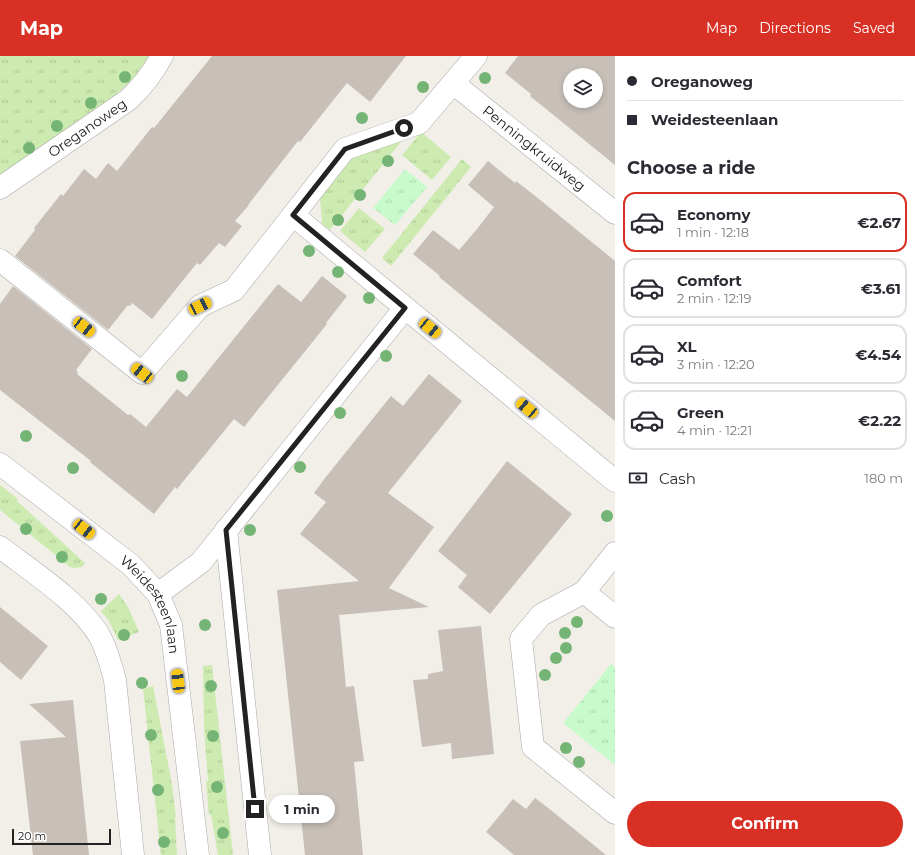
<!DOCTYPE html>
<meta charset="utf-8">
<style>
:root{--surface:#fff;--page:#f7f7f7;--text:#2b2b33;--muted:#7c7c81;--line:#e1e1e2;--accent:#d93025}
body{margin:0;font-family:Montserrat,sans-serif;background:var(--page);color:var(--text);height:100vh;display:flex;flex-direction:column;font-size:15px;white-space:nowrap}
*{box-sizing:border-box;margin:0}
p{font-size:13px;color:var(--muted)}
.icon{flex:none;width:22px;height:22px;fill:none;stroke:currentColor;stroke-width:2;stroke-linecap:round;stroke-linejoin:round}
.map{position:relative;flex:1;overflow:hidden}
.side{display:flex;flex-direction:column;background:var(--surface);width:300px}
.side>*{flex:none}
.banner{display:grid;align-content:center;height:88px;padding:0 12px;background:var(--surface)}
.controls{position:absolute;left:563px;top:12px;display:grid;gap:8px}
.controls a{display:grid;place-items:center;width:40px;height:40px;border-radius:50%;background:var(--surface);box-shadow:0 2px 6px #0003;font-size:20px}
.scale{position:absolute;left:12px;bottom:10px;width:99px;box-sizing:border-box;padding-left:4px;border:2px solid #222;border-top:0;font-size:11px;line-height:14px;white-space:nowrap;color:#222;-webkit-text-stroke:3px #fff;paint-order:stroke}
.end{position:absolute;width:18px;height:18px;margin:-9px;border:5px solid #222;background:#fff;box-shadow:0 0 0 2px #fff}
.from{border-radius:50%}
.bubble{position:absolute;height:28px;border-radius:14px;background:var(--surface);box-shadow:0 2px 6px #0003;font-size:13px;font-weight:700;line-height:28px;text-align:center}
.car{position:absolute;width:12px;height:24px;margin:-12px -6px;border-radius:5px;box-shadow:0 0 3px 1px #0007;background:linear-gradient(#f5c518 24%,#345 0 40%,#f5c518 0 76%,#345 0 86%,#f5c518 0)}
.banner b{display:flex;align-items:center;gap:14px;height:38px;font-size:15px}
.banner b+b{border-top:1px solid var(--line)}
.banner i{width:10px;height:10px;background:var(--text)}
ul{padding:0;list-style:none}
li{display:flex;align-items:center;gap:12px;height:60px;margin:0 8px 6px;padding:0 4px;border:2px solid var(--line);border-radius:12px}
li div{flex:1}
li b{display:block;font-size:15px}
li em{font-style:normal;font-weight:700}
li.active{border-color:var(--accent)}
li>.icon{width:36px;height:36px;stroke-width:1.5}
h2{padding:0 12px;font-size:18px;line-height:48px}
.pay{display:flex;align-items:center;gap:10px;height:44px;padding:0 12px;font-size:15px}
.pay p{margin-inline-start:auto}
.cta{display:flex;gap:8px;margin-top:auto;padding:8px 12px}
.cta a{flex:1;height:46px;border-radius:24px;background:var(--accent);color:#fff;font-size:16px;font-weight:700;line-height:46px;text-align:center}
header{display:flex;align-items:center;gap:24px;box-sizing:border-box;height:56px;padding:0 20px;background:var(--accent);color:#fff}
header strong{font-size:19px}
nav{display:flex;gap:22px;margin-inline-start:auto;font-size:14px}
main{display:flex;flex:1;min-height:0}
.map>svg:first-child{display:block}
</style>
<header>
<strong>Map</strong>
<nav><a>Map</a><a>Directions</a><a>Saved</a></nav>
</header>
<main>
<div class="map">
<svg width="615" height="799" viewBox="0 0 615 799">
<defs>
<pattern id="grass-tufts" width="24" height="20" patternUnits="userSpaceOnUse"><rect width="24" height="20" fill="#cdebb0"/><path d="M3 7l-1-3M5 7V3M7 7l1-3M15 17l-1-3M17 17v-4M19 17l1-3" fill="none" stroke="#b0c997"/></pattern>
<pattern id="park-tufts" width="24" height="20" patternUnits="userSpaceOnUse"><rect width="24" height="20" fill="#c8facc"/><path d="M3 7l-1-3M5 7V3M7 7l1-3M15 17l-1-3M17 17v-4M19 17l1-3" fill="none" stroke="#acd6af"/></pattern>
</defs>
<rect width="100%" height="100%" fill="#f2efe9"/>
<!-- grass -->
<path fill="url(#grass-tufts)" d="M 0,0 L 149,0 L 133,23 L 113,41 L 0,120 Z
M 421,76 L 451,101 L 432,124 L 402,99 Z
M 405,81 L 330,174 L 322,168 L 320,141 L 351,102 Z
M 462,103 L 471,111 L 391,210 L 382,202 Z
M 359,152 L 385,173 L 365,196 L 340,175 Z
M 0,429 L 18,443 L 17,445 L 85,507 L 82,511 L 74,512 L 70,511 L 0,454 Z
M 119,538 L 128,551 L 139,576 L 118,584 L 109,565 L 101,555 Z
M 212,609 L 233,799 L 218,799 L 211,759 L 209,759 L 206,726 L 208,725 L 204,674 L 203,610 Z
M 153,630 L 172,728 L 176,761 L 175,762 L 177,799 L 161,799 L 143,633 Z"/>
<!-- park -->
<path fill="url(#park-tufts)" d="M 405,113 L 427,131 L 395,169 L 373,152 Z
M 611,608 L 615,611 L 615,709 L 563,667 Z"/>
<!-- building -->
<path fill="#c7bfb8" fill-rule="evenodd" d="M 212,0 L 406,0 L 370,46 L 347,27 L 300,86 L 298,85 L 248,149 L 249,149 L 235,165 L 242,170 L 225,191 L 219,187 L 200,209 L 197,207 L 152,263 L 132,247 L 130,250 L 128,249 L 108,274 L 15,200 L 35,174 L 34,172 L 61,138 L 63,140 L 84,113 L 96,123 L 108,107 L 117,115 L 152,71 L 154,72 Z
M 518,0 L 615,0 L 615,109 L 530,40 L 531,38 L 505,17 ZM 570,19 L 596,19 L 596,45 L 570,45 Z
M 488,105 L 515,127 L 516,125 L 534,139 L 615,205 L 615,365 L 439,221 L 440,220 L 413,198 L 433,174 L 459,194 L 477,173 L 494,151 L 468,129 Z
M 322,220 L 347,240 L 326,267 L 327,268 L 244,371 L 234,363 L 177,433 L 175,431 L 154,458 L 90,406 L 91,405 L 0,334 L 0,248 L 13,230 L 92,293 L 76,314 L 78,316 L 77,318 L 128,359 L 130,358 L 146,371 L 177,333 L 187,341 L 278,228 L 301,246 Z
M 429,318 L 462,345 L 388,437 L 434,471 L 389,532 L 429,551 L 339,559 L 346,631 L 354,630 L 364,705 L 354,706 L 363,799 L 305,799 L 277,534 L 359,525 L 300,478 L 326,446 L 314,437 L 325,422 L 391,340 L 403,350 Z
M 507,405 L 572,458 L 490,558 L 458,531 L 467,519 L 438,495 Z
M 0,551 L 48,590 L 21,624 L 0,606 Z
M 481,570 L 494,698 L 452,703 L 451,687 L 422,691 L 413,624 L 428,623 L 428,618 L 443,615 L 438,574 Z
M 73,644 L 89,799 L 33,799 L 20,685 L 66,681 L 29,648 Z
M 535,742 L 547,751 L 606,799 L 514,799 L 486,776 L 513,743 L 526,753 Z"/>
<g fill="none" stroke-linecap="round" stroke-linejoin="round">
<defs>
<g id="minor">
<path id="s1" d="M 453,27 L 615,157"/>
<path id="s2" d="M 0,132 L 128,44 C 142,31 153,17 162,0"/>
<path d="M 293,159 L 615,425"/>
<path d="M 0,204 L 142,317 L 200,250 L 234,234 L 345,93 L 419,67 L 476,0"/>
<path d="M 226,474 L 260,799"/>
<path d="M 0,491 C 31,515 81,547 100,581 C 107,594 111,609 115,624 L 133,799"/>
<path d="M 615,497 L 584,536 L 541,559 L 521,583 L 533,691 L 615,757"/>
<path d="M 584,536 L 615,561"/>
<path d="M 158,538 L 201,506 L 405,252"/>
</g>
<g id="tertiary">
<path id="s3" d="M 0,408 L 131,509 L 158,538 L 171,569 L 198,799"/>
</g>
</defs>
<!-- minor casing -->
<use href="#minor" stroke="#a9a9a9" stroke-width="23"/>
<!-- tertiary casing -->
<use href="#tertiary" stroke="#a9a9a9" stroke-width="23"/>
<!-- minor -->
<use href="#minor" stroke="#fff" stroke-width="22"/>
<!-- tertiary -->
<use href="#tertiary" stroke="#fff" stroke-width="22"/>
</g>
<!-- trees -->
<g fill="#74b475">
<circle cx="125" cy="21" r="6"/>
<circle cx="485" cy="22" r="6"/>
<circle cx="423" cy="31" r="6"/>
<circle cx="91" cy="47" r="6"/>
<circle cx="362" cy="62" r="6"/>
<circle cx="57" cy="70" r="6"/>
<circle cx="29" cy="92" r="6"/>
<circle cx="388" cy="105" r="6"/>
<circle cx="360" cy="139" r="6"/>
<circle cx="338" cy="164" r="6"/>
<circle cx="309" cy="195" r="6"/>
<circle cx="338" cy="216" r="6"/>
<circle cx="369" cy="242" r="6"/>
<circle cx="386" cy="300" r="6"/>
<circle cx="182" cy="320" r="6"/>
<circle cx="340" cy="357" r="6"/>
<circle cx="26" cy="380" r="6"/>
<circle cx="300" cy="411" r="6"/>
<circle cx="73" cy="412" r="6"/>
<circle cx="607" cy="460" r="6"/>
<circle cx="26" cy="473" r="6"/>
<circle cx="250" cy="474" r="6"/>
<circle cx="62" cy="501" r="6"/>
<circle cx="101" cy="543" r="6"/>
<circle cx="577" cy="566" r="6"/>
<circle cx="205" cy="569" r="6"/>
<circle cx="565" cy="577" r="6"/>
<circle cx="124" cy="579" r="6"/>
<circle cx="566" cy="592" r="6"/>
<circle cx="556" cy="602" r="6"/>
<circle cx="545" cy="619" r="6"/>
<circle cx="142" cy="627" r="6"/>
<circle cx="211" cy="630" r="6"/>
<circle cx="151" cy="679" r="6"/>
<circle cx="213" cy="680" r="6"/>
<circle cx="566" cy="692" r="6"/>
<circle cx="579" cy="706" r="6"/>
<circle cx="217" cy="731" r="6"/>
<circle cx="158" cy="734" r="6"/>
<circle cx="223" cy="777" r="6"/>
<circle cx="164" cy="786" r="6"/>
</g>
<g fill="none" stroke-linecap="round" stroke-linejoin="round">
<!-- route -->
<path stroke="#222" stroke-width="5" d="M 255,753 L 226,474 L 405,252 L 293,159 L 345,93 L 404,72"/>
</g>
<g text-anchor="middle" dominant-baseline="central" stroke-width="3" stroke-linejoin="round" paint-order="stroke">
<!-- street labels -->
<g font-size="14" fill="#222" stroke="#fff">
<text stroke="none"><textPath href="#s2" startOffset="106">Oreganoweg</textPath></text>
<text stroke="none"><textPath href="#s1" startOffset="104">Penningkruidweg</textPath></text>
<text stroke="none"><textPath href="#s3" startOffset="211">Weidesteenlaan</textPath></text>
</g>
</g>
</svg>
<div class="controls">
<a><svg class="icon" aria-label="layers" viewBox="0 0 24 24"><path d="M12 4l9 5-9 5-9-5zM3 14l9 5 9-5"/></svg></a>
</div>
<div class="scale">20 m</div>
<i class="end from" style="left:404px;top:72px"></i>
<i class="end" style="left:255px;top:753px"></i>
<div class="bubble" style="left:269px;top:739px;width:66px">1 min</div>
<i class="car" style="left:200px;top:250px;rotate:64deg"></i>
<i class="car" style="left:84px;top:271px;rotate:128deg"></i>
<i class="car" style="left:430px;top:272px;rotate:129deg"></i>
<i class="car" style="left:142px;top:317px;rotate:308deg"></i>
<i class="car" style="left:527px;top:352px;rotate:310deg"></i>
<i class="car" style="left:84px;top:473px;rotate:128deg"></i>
<i class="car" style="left:178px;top:625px;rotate:353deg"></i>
</div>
<section class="side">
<div class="banner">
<b><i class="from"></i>Oreganoweg</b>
<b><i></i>Weidesteenlaan</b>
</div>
<h2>Choose a ride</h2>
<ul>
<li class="active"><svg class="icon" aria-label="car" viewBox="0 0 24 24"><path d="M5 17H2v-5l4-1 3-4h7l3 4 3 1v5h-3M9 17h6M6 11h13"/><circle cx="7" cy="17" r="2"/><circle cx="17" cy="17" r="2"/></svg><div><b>Economy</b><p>1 min · 12:18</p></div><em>€2.67</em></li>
<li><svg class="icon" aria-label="car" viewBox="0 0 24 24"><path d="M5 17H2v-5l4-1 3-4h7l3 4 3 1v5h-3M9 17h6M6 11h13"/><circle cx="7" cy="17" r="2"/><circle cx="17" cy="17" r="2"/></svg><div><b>Comfort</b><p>2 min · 12:19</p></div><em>€3.61</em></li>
<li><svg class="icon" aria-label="car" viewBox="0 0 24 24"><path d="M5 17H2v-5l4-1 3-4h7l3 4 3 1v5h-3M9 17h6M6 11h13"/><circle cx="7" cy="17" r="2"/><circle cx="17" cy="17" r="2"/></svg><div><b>XL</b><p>3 min · 12:20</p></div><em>€4.54</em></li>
<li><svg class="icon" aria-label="car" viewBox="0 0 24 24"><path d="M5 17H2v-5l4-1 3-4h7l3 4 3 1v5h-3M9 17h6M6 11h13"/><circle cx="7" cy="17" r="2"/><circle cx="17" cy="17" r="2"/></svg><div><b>Green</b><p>4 min · 12:21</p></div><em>€2.22</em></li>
</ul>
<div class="pay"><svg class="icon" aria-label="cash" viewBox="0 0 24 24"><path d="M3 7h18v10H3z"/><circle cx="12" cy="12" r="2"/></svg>Cash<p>180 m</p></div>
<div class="cta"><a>Confirm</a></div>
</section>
</main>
